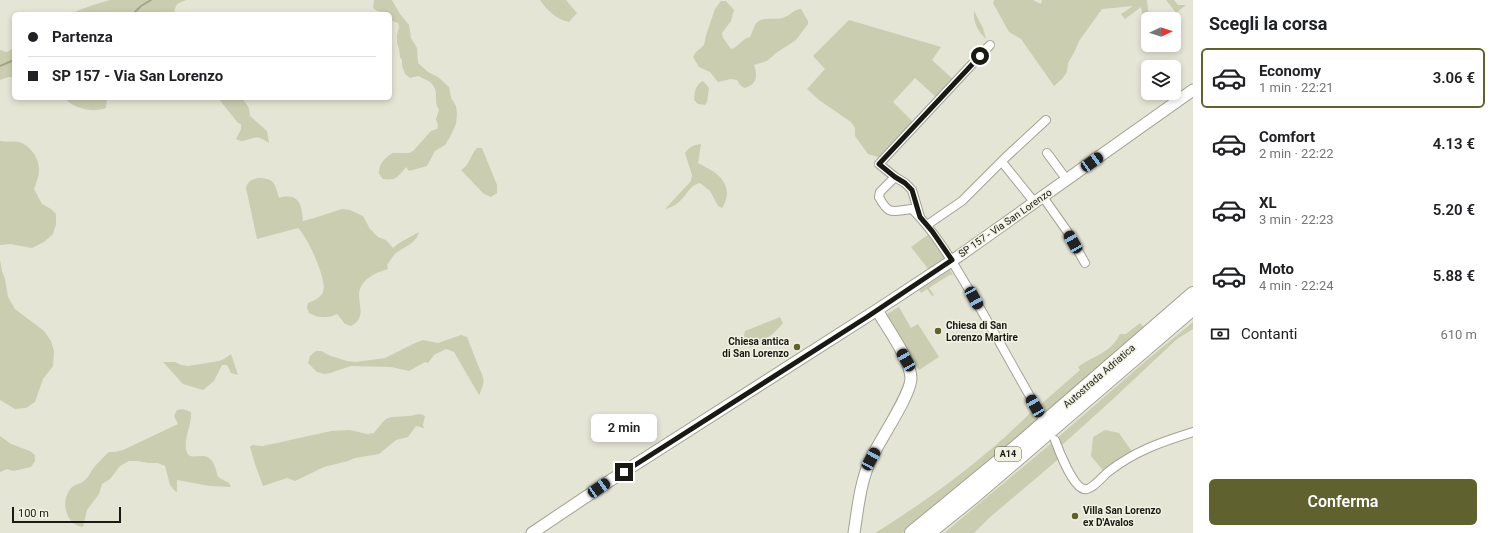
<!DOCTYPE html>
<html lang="it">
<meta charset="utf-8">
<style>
:root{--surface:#fff;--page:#f2f2f2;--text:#202124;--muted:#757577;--line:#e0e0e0;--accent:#5f612e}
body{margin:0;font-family:Roboto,sans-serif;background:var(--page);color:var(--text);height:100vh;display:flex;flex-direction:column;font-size:15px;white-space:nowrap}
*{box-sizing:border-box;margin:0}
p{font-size:13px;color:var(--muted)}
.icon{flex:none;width:22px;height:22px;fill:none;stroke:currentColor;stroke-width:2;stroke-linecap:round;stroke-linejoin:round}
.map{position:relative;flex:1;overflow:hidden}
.side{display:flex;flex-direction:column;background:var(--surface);width:300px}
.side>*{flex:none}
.hud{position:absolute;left:12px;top:12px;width:380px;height:88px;border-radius:6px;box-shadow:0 2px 6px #0003;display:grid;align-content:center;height:88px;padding:0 16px;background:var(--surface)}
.needle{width:26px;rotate:86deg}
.fabs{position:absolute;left:1141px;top:12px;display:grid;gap:8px}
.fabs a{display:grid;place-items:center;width:40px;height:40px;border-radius:6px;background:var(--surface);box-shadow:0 2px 6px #0003;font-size:20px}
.scale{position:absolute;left:12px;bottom:10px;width:109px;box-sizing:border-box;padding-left:4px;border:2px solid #1a1a15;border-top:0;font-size:11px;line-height:14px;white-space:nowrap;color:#1a1a15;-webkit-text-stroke:3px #f1f2e2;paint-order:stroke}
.end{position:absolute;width:18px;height:18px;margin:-9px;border:5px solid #1a1a15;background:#fff;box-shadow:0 0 0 2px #fff}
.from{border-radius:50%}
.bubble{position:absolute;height:28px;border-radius:6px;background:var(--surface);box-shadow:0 2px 6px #0003;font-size:13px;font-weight:600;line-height:28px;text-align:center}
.car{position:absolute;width:12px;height:24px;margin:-12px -6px;border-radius:5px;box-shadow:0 0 3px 1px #0007;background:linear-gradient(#222 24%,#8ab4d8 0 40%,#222 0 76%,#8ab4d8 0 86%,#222 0)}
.hud b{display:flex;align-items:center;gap:14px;height:38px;font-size:15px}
.hud b+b{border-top:1px solid var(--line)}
.hud i{width:10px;height:10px;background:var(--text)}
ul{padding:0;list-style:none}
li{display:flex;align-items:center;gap:12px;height:60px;margin:0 8px 6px;padding:0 8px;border:2px solid transparent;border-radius:6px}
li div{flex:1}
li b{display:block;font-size:15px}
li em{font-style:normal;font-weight:600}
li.on{border-color:var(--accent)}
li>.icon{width:36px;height:36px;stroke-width:1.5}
h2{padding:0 16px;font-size:18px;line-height:48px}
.pay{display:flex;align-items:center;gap:10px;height:44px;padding:0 16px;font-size:15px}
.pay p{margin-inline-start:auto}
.primary-button{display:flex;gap:8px;margin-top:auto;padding:8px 16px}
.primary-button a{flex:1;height:46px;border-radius:6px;background:var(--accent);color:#fff;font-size:16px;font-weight:600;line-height:46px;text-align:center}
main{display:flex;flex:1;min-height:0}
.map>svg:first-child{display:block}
</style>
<main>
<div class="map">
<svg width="1193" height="533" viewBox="0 0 1193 533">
<rect width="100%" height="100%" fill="#e4e5d5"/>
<!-- green -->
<path fill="#cbcdb1" d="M 110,0 L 186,0 L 177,4 L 174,11 L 175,14 L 69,14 L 93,5 Z
M 374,0 L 392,0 L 400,14 L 409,25 L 411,38 L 417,48 L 418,63 L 428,72 L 438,77 L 449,87 L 451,98 L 456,106 L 457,114 L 456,124 L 450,137 L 445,145 L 435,151 L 427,166 L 409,171 L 406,167 C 398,177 396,181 383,179 L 379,174 C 378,165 385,157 393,153 L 409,153 L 413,151 L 431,131 L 437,129 L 438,126 L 436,119 L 439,110 C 432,100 441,92 430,82 C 427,80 422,78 418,76 L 410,78 L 405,74 L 402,66 L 402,60 L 400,57 L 399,49 L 397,43 L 397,35 L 399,27 L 398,23 L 390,20 L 390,14 L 377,11 L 373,8 Z
M 540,0 L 566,0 L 577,13 L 569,22 C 557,20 546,9 540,0 Z
M 994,0 L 1033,0 L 1041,4 L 1042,0 L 1147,0 L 1149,19 L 1148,29 L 1144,21 L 1141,7 L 1125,19 L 1121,14 L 1133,6 L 1102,9 L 1079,41 L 1075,51 L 1068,63 L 1067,72 L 1062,79 L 1054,86 L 1021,39 L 1009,32 L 993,3 Z
M 1166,0 L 1174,0 L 1178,5 L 1186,5 L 1176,13 Z
M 721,1 L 726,1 L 734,10 L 731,21 L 722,33 L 723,38 L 731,49 C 738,48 741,39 750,37 C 752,33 753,29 755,25 C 762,14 775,22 785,17 C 791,15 794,9 801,9 L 808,21 L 808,24 L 796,40 L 776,53 L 767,61 L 754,65 C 758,76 757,85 744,88 L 740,85 L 737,80 L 731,79 L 718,82 L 710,72 L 699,67 L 693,57 L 696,52 L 704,45 L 706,35 L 715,9 Z
M 974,11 L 983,28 L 986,39 C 978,31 973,23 974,11 Z
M 849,20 L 941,47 L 932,60 L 955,81 L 938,99 L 915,78 L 893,102 L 915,124 L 881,158 L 868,154 L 855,136 L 855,128 L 851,122 L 819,100 L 807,89 L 825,69 L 813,56 Z
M 14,48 L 14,77 L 9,77 L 0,80 L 0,50 L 7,52 Z
M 703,81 L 709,88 L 707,102 L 705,105 L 698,104 L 694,100 C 695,91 695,85 703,81 Z
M 64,98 L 107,98 L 106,108 C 92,113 75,109 64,98 Z
M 218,98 L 242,98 L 249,108 L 250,116 L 267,131 L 269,143 C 255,133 255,139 241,141 L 236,139 L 241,129 L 241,124 L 238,123 Z
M 0,141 C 6,142 13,141 19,142 C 30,145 40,159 39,171 C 39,177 36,183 34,189 L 42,204 L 51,209 L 56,214 L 56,224 L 53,234 L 44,242 L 32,248 L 10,244 L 0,245 Z
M 701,144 L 698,163 C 711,170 726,176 727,193 C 727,198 725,204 722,208 L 718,206 L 710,191 L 700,183 C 685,186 687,204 665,209 L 691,181 L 692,175 L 685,153 C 689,147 693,145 701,144 Z
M 477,148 L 482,148 L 497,185 L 497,193 L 491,197 L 484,194 L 461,170 C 470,165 470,155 477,148 Z
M 258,178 C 275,178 275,184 279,198 C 299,192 302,205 303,221 L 311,219 L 342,209 L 350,210 L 363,216 L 370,229 L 378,237 L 386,240 L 393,248 L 399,243 L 419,232 C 416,244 403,247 395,254 C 392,257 390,261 387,265 L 388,269 C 382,271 375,273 370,277 C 345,294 374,313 351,326 L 345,324 L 337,314 C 327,319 318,318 309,313 L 307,308 L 308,303 C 313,301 321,298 323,292 C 328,281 307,236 298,228 L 257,239 L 246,188 C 248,181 251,180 258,178 Z
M 929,234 L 948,257 L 929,270 L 911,247 Z
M 0,260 L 2,271 L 5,279 L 8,297 L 15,309 L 44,331 L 51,341 L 54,351 L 53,366 L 43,379 L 35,402 L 26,408 L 15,409 L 0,400 Z
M 950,270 L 953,275 L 952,276 L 951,274 L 929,288 L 934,295 L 932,296 L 927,289 L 921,293 L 919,290 Z
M 899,307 L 911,328 L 918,324 L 939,357 L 919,370 L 885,315 Z
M 780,317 L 783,323 C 773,335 764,341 750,348 L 744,336 L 745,331 Z
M 1193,322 L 1193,329 L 1177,339 L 1112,400 L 1061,446 L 1057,438 L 1148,359 Z
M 1140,323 L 1146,329 L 1045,416 L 1039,406 L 1080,370 L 1078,367 C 1094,355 1110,354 1120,334 L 1126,334 Z
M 461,335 L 467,337 C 471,346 474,356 478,365 C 484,379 486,380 479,395 L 454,352 L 446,349 L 434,355 L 428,363 L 425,362 L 409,371 L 391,367 L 351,366 L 330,373 L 324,374 L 317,372 L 308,363 L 310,356 L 316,351 L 321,351 L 331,356 L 347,361 L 356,362 L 385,358 L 415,343 L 423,340 L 438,343 Z
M 231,354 L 238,375 L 231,373 L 227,365 L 222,365 L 214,381 L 203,390 L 183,384 L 163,362 L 175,362 L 181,365 L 188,366 L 219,361 L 224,359 Z
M 1031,403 L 1040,419 L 902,533 L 875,533 C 931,498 985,459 1031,412 Z
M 183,409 L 191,412 C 192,425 184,437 186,449 C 188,463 201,452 209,458 C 215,462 216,471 218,477 L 229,483 L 231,487 L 210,486 L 177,480 L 177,492 L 175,491 L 170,485 L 165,466 L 158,463 L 148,463 L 138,461 L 129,461 L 120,466 L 110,479 L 102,484 L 99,494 L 87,510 L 83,527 C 65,525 60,500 71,488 C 75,484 81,484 85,480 C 88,478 90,473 92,470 C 97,463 103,458 109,452 L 115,452 L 123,450 L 178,424 L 174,416 L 177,410 Z
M 421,414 L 425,416 L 423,425 L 424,428 L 416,426 L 408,437 L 396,440 L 379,454 L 355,458 L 348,461 L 324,467 L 295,481 L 287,478 L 263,486 L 255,464 L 250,447 L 252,445 L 263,446 L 331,431 L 350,430 L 367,434 L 374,433 C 389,414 385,418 408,416 C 413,416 416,414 421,414 Z
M 1105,430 L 1119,433 L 1133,453 L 1105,473 L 1091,456 L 1093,437 Z
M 0,436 L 11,444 L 30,451 L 35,455 L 35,461 L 31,467 L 13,471 L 7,469 L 0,472 Z
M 1054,441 L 1061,457 L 989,518 L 974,533 L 944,533 Z"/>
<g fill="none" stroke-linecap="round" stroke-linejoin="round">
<!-- stream -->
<path stroke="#a4a683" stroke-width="2" d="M 133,14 L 141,6 L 151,0
M 0,66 L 14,60"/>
<defs>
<path id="street" d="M 1047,153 L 1067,180
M 1002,162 L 1035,203
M 895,177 L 880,192 L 879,197 C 889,216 892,211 912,209 C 934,231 949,256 965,283 C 992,327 1016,373 1042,417
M 1043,197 L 1067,231 L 1085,263
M 920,217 L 912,190 L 905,183 L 895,177 L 879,164 L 990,45
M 927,225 L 962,201 L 1006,157 L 1046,120
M 1055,440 C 1059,451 1073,487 1084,489 C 1091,491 1102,477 1108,472 C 1135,451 1161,442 1193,432"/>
<path id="secondary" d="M 532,533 L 611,480 L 877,310 L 959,256 L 1193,90
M 854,533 C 858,508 860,482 871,459 C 879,441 911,395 911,378 C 910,358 887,328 877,310"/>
<path id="highway" d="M 912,533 L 1013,450 L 1193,294
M 928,533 L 974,496 L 1193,308"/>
</defs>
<!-- street casing -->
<use href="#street" stroke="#a2a394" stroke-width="10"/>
<!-- secondary casing -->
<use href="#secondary" stroke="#a2a394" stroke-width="13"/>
<!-- highway casing -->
<use href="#highway" stroke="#a2a394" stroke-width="16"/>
<!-- street -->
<use href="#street" stroke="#fff" stroke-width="8"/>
<!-- secondary -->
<use href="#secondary" stroke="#fff" stroke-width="11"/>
<!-- highway -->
<use href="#highway" stroke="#fff" stroke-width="14"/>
</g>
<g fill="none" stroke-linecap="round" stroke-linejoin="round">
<!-- route -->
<path stroke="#1a1a15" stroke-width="5" d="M 624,472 L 867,317 L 952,260 L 932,231 L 920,217 L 912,190 L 905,183 L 895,177 L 879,164 L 980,56"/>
</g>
<!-- markers -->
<g fill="#5f612e" stroke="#f1f2e2" stroke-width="1.5">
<circle cx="938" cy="331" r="4"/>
<circle cx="797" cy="347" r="4"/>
<circle cx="1075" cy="516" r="4"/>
</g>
<g text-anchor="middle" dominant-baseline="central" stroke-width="3" stroke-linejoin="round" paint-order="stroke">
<!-- shield labels -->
<rect fill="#f1f2e2" stroke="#5a5b52" stroke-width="1" x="995" y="447" width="26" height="14" rx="3"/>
<g font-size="9" font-weight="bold" fill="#1a1a15">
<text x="1008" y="454">A14</text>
</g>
<!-- street labels -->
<g font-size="10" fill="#1a1a15" stroke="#f1f2e2">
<text transform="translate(1005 223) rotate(-35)">SP 157 - Via San Lorenzo</text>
<text transform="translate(1099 376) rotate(-41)">Autostrada Adriatica</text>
</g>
<!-- poi labels -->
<g font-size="10" font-weight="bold" fill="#1a1a15" stroke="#f1f2e2" text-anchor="start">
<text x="946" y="325">Chiesa di San<tspan x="946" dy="12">Lorenzo Martire</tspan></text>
<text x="789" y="341" text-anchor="end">Chiesa antica<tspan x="789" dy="12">di San Lorenzo</tspan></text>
<text x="1083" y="510">Villa San Lorenzo<tspan x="1083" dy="12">ex D'Avalos</tspan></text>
</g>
</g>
</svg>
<div class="fabs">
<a><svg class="needle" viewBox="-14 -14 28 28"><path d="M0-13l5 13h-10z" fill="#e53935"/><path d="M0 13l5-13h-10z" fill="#757577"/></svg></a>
<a><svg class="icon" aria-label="layers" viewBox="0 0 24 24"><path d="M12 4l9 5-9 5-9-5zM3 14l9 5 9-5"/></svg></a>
</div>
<div class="scale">100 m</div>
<i class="end from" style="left:980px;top:56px"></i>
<i class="end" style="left:624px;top:472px"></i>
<div class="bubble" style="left:591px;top:414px;width:66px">2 min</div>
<i class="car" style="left:1092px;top:162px;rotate:55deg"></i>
<i class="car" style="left:1073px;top:242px;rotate:330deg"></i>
<i class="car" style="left:974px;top:298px;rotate:151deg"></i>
<i class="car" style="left:906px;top:360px;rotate:330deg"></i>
<i class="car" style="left:1035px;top:406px;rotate:330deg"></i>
<i class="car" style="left:871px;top:459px;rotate:29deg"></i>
<i class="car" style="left:599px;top:488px;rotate:56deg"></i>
<div class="hud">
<b><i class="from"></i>Partenza</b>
<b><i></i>SP 157 - Via San Lorenzo</b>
</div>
</div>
<section class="side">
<h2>Scegli la corsa</h2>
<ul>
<li class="on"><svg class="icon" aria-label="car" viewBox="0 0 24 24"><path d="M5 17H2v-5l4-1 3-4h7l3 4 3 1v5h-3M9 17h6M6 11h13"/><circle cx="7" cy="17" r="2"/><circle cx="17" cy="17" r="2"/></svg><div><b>Economy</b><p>1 min · 22:21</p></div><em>3.06 €</em></li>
<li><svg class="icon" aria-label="car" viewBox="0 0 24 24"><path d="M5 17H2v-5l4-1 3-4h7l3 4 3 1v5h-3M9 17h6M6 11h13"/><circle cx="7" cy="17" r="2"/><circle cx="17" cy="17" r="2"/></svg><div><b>Comfort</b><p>2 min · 22:22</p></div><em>4.13 €</em></li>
<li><svg class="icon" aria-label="car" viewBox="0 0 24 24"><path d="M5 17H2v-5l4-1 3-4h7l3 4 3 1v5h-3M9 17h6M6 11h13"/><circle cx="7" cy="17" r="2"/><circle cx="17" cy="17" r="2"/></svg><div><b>XL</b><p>3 min · 22:23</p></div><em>5.20 €</em></li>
<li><svg class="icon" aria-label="car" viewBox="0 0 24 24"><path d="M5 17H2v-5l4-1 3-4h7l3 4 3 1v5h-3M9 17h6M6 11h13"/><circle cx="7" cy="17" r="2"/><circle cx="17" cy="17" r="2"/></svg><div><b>Moto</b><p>4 min · 22:24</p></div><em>5.88 €</em></li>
</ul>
<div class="pay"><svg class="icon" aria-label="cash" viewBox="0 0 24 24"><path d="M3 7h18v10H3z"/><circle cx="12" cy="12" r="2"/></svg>Contanti<p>610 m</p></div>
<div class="primary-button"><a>Conferma</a></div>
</section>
</main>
